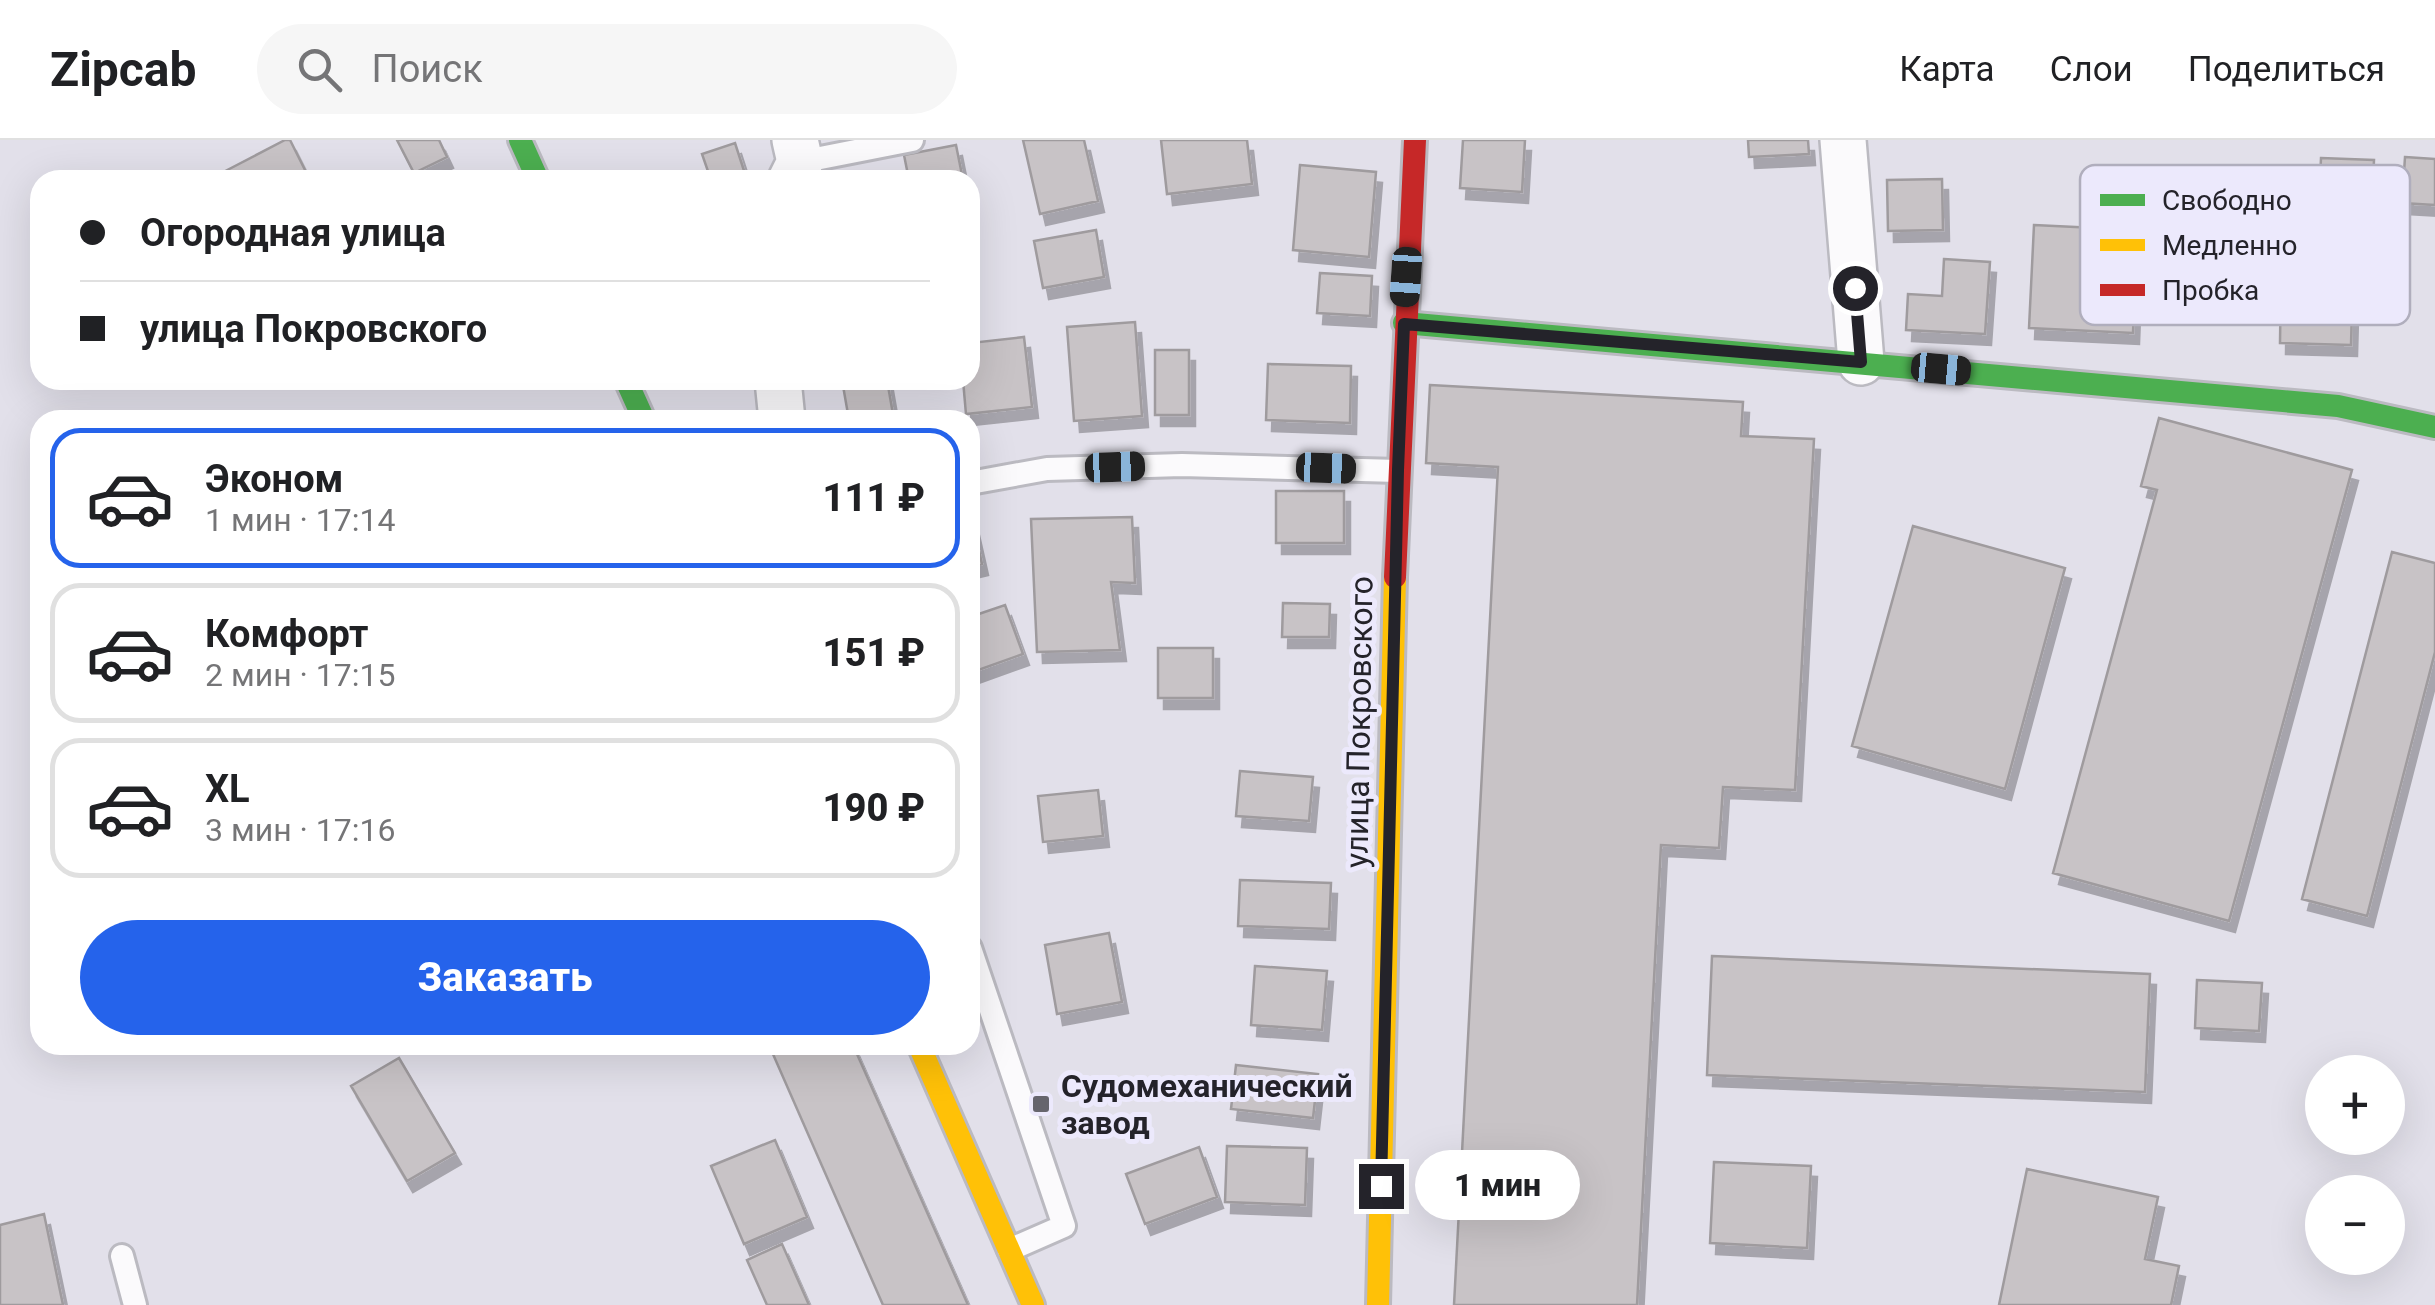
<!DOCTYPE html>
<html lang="ru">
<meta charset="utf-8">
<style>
:root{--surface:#fff;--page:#f6f6f6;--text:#202124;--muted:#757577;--line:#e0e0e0;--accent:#2563eb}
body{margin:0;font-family:Roboto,sans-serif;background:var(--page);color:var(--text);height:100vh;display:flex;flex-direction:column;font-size:38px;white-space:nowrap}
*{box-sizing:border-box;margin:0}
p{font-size:32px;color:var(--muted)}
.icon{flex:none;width:55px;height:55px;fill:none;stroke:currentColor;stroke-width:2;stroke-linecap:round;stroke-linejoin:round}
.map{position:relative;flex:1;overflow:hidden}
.side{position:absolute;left:30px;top:270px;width:950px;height:645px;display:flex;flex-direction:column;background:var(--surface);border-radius:30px;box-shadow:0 10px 40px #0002}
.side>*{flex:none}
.guide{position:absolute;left:30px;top:30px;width:950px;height:220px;border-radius:30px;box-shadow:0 10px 40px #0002;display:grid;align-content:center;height:220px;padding:0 50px;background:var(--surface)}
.buttons{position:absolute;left:2305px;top:915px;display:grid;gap:20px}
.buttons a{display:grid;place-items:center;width:100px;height:100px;border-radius:50%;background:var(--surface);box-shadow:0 10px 40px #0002;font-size:50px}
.end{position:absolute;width:45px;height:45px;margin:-22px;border:12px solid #24232a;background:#fff;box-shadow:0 0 0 5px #fff}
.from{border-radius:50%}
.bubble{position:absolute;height:70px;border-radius:35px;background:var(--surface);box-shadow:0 10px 40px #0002;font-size:32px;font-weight:800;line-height:70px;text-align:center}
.car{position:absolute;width:30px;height:60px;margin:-30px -15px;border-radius:12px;box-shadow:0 0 8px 2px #0007;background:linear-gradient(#222 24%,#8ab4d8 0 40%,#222 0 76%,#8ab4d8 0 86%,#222 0)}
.guide b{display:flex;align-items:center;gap:35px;height:95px;font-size:38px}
.guide b+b{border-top:2px solid var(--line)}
.guide i{width:25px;height:25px;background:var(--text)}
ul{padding:18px 0 0;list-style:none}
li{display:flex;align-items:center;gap:30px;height:140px;margin:0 20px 15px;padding:0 30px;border:5px solid var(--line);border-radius:30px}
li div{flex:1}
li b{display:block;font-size:38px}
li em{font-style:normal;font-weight:800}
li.on{border-color:var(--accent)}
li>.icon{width:90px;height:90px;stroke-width:1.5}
.primary-button{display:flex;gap:20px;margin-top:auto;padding:20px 50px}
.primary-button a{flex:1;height:115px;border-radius:60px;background:var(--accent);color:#fff;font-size:40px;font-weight:800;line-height:115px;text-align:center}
header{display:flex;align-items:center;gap:60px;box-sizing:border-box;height:140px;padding:0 50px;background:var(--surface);border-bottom:2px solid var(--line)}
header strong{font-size:48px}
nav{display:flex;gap:55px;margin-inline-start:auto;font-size:35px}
.search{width:700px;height:90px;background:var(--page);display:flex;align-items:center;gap:25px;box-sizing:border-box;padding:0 35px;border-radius:55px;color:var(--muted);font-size:38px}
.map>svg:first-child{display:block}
</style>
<header>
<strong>Zipcab</strong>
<div class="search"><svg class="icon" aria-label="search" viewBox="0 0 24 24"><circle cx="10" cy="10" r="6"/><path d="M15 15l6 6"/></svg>Поиск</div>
<nav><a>Карта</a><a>Слои</a><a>Поделиться</a></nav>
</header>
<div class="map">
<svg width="2435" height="1165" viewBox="0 0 2435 1165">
<defs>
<filter id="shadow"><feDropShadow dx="6" dy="11" stdDeviation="0" flood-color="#0004"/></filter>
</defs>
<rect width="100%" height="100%" fill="#e2e0ea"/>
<!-- building -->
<path fill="#c8c3c6" stroke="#9f9b9e" stroke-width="2.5" filter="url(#shadow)" d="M 285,0 L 290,0 L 310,40 L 208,40 Z
M 397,0 L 439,0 L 447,17 L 414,33 Z
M 1023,0 L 1084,0 L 1098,61 L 1040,74 Z
M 1161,0 L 1247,0 L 1252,44 L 1167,54 Z
M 1463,0 L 1525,0 L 1522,52 L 1460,48 Z
M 1748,0 L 1808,0 L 1809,14 L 1749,17 Z
M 735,3 L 747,40 L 711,40 L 702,14 Z
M 956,5 L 963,40 L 909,40 L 904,15 Z
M 2405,17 L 2435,19 L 2435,65 L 2402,63 Z
M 2321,18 L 2374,20 L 2372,65 L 2319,63 Z
M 1300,25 L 1376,32 L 1369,117 L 1293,110 Z
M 1942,39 L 1943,90 L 1888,91 L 1887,40 Z
M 2034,85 L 2137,90 L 2133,193 L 2029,188 Z
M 1096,90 L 1104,137 L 1043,148 L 1034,101 Z
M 1944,119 L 1990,122 L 1985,194 L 1906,190 L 1908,154 L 1942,156 Z
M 2281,130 L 2353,131 L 2351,205 L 2280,203 Z
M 1320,133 L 1372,136 L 1370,176 L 1317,173 Z
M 1135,182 L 1142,276 L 1074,281 L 1067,187 Z
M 1024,197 L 1032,267 L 966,274 L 963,240 L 970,240 L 970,203 Z
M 1155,210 L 1189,210 L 1189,275 L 1155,275 Z
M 1268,224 L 1351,226 L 1350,283 L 1266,280 Z
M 842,240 L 887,240 L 894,280 L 849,280 Z
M 1430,245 L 1743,262 L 1741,296 L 1814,299 L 1795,650 L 1723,647 L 1719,708 L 1661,705 L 1637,1165 L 1454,1165 L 1498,327 L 1426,323 Z
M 2159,278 L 2352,330 L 2229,781 L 2053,733 L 2157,350 L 2141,346 Z
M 1276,351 L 1344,351 L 1344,403 L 1276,403 Z
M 970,371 L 982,424 L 970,427 Z
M 1132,377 L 1135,443 L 1111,442 L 1120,510 L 1037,512 L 1031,379 Z
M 1913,386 L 2065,428 L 2005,649 L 1852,606 Z
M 2392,412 L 2435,423 L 2435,512 L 2367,776 L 2302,759 Z
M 1283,463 L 1330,464 L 1329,497 L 1282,497 Z
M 1005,465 L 1023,514 L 970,533 L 970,477 Z
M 1158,508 L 1213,508 L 1213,558 L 1158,558 Z
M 1240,631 L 1313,637 L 1309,681 L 1236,676 Z
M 1098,650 L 1103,696 L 1043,702 L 1038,656 Z
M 1240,740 L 1331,743 L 1329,789 L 1238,786 Z
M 1109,793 L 1122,862 L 1057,874 L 1045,805 Z
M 1712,816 L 2150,834 L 2145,952 L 1707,935 Z
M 1255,826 L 1327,831 L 1322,890 L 1251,885 Z
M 2197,840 L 2262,843 L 2259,891 L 2195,888 Z
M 769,905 L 853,905 L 968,1165 L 883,1165 Z
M 399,918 L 455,1013 L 407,1041 L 351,946 Z
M 1236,925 L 1318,934 L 1313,978 L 1231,969 Z
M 775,1000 L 807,1077 L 744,1104 L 711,1026 Z
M 1227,1006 L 1307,1008 L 1305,1065 L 1225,1062 Z
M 1199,1007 L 1217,1057 L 1145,1084 L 1126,1034 Z
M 1714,1022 L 1811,1026 L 1807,1108 L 1710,1103 Z
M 2027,1029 L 2158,1057 L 2145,1119 L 2179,1126 L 2171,1165 L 1999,1165 Z
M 44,1074 L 63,1165 L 0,1165 L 0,1085 Z
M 782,1104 L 809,1165 L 767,1165 L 747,1120 Z"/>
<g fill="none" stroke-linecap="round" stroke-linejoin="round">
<defs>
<path id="lane" d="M 800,22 L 912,0
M 970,343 L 1047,329 L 1182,325 L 1398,331
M 970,808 L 1064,1086 L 1009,1110
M 122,1116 L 135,1165"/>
<path id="street" d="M 1843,0 L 1861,222
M 791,40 L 800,22 L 795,0
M 778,240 L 782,280"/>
<path id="fast" d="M 520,0 L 538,40
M 1404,183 L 2338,266 L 2435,287
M 626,240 L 644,280"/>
<path id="slow" d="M 919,905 L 1033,1165
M 1378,1165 L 1395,437"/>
<path id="jam" d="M 1395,437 L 1415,0"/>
</defs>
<!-- lane casing -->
<use href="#lane" stroke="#bbbac1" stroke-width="28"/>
<!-- street casing -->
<use href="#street" stroke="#bbbac1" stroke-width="50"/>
<!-- fast casing -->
<use href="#fast" stroke="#bbbac1" stroke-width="28"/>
<!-- slow casing -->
<use href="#slow" stroke="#bbbac1" stroke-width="28"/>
<!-- jam casing -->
<use href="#jam" stroke="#bbbac1" stroke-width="28"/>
<!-- lane -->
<use href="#lane" stroke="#fbfafc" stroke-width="22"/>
<!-- street -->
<use href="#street" stroke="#fbfafc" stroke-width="45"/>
<!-- fast -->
<use href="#fast" stroke="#4caf50" stroke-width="22"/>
<!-- slow -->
<use href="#slow" stroke="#ffc107" stroke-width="22"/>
<!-- jam -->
<use href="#jam" stroke="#c62828" stroke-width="22"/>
</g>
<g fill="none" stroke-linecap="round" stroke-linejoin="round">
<!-- route -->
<path stroke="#24232a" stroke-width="12" d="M 1381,1046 L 1398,330 L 1404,184 L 1861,222 L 1855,148"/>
</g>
<!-- markers -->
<rect fill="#66656d" stroke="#ece9fc" stroke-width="4" x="1031" y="954" width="20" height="20" rx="5"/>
<g text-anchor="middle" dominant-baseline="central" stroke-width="10" stroke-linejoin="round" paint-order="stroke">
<!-- street labels -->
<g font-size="32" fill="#24232a" stroke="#ece9fc">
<text transform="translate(1359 582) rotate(-89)">улица Покровского</text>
</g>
<!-- poi labels -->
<g font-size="32" font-weight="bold" fill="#24232a" stroke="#ece9fc" text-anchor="start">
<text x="1061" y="946">Судомеханический<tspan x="1061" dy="37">завод</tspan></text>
</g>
</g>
<!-- legend -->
<rect x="2080" y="25" width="330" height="160" rx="15" fill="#ece9fc" stroke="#b0aebd" stroke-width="2.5"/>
<rect x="2100" y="54" width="45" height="12" fill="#4caf50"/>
<rect x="2100" y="99" width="45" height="12" fill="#ffc107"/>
<rect x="2100" y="144" width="45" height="12" fill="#c62828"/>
<g font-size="28" fill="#24232a">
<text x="2162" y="70">Свободно</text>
<text x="2162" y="115">Медленно</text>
<text x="2162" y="160">Пробка</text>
</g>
</svg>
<div class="buttons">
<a>+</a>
<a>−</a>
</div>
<i class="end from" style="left:1855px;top:148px"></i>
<i class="end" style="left:1381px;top:1046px"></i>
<div class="bubble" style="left:1415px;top:1010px;width:165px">1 мин</div>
<i class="car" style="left:1406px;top:137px;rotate:184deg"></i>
<i class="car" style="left:1941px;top:229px;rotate:95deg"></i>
<i class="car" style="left:1115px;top:327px;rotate:88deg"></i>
<i class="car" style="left:1326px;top:328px;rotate:92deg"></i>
<div class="guide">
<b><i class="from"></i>Огородная улица</b>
<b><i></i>улица Покровского</b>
</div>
<section class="side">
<ul>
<li class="on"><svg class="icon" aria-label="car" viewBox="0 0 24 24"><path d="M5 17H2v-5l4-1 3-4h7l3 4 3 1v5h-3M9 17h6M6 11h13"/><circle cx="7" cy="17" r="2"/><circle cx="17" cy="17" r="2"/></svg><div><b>Эконом</b><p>1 мин · 17:14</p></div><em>111 ₽</em></li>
<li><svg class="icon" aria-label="car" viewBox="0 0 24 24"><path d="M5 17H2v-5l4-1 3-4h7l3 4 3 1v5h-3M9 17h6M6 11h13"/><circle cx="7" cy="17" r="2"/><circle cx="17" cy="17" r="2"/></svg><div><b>Комфорт</b><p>2 мин · 17:15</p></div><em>151 ₽</em></li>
<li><svg class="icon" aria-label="car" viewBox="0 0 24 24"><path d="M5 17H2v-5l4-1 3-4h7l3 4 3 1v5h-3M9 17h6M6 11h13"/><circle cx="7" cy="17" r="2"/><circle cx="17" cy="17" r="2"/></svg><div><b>XL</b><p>3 мин · 17:16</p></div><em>190 ₽</em></li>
</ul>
<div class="primary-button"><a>Заказать</a></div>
</section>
</div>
